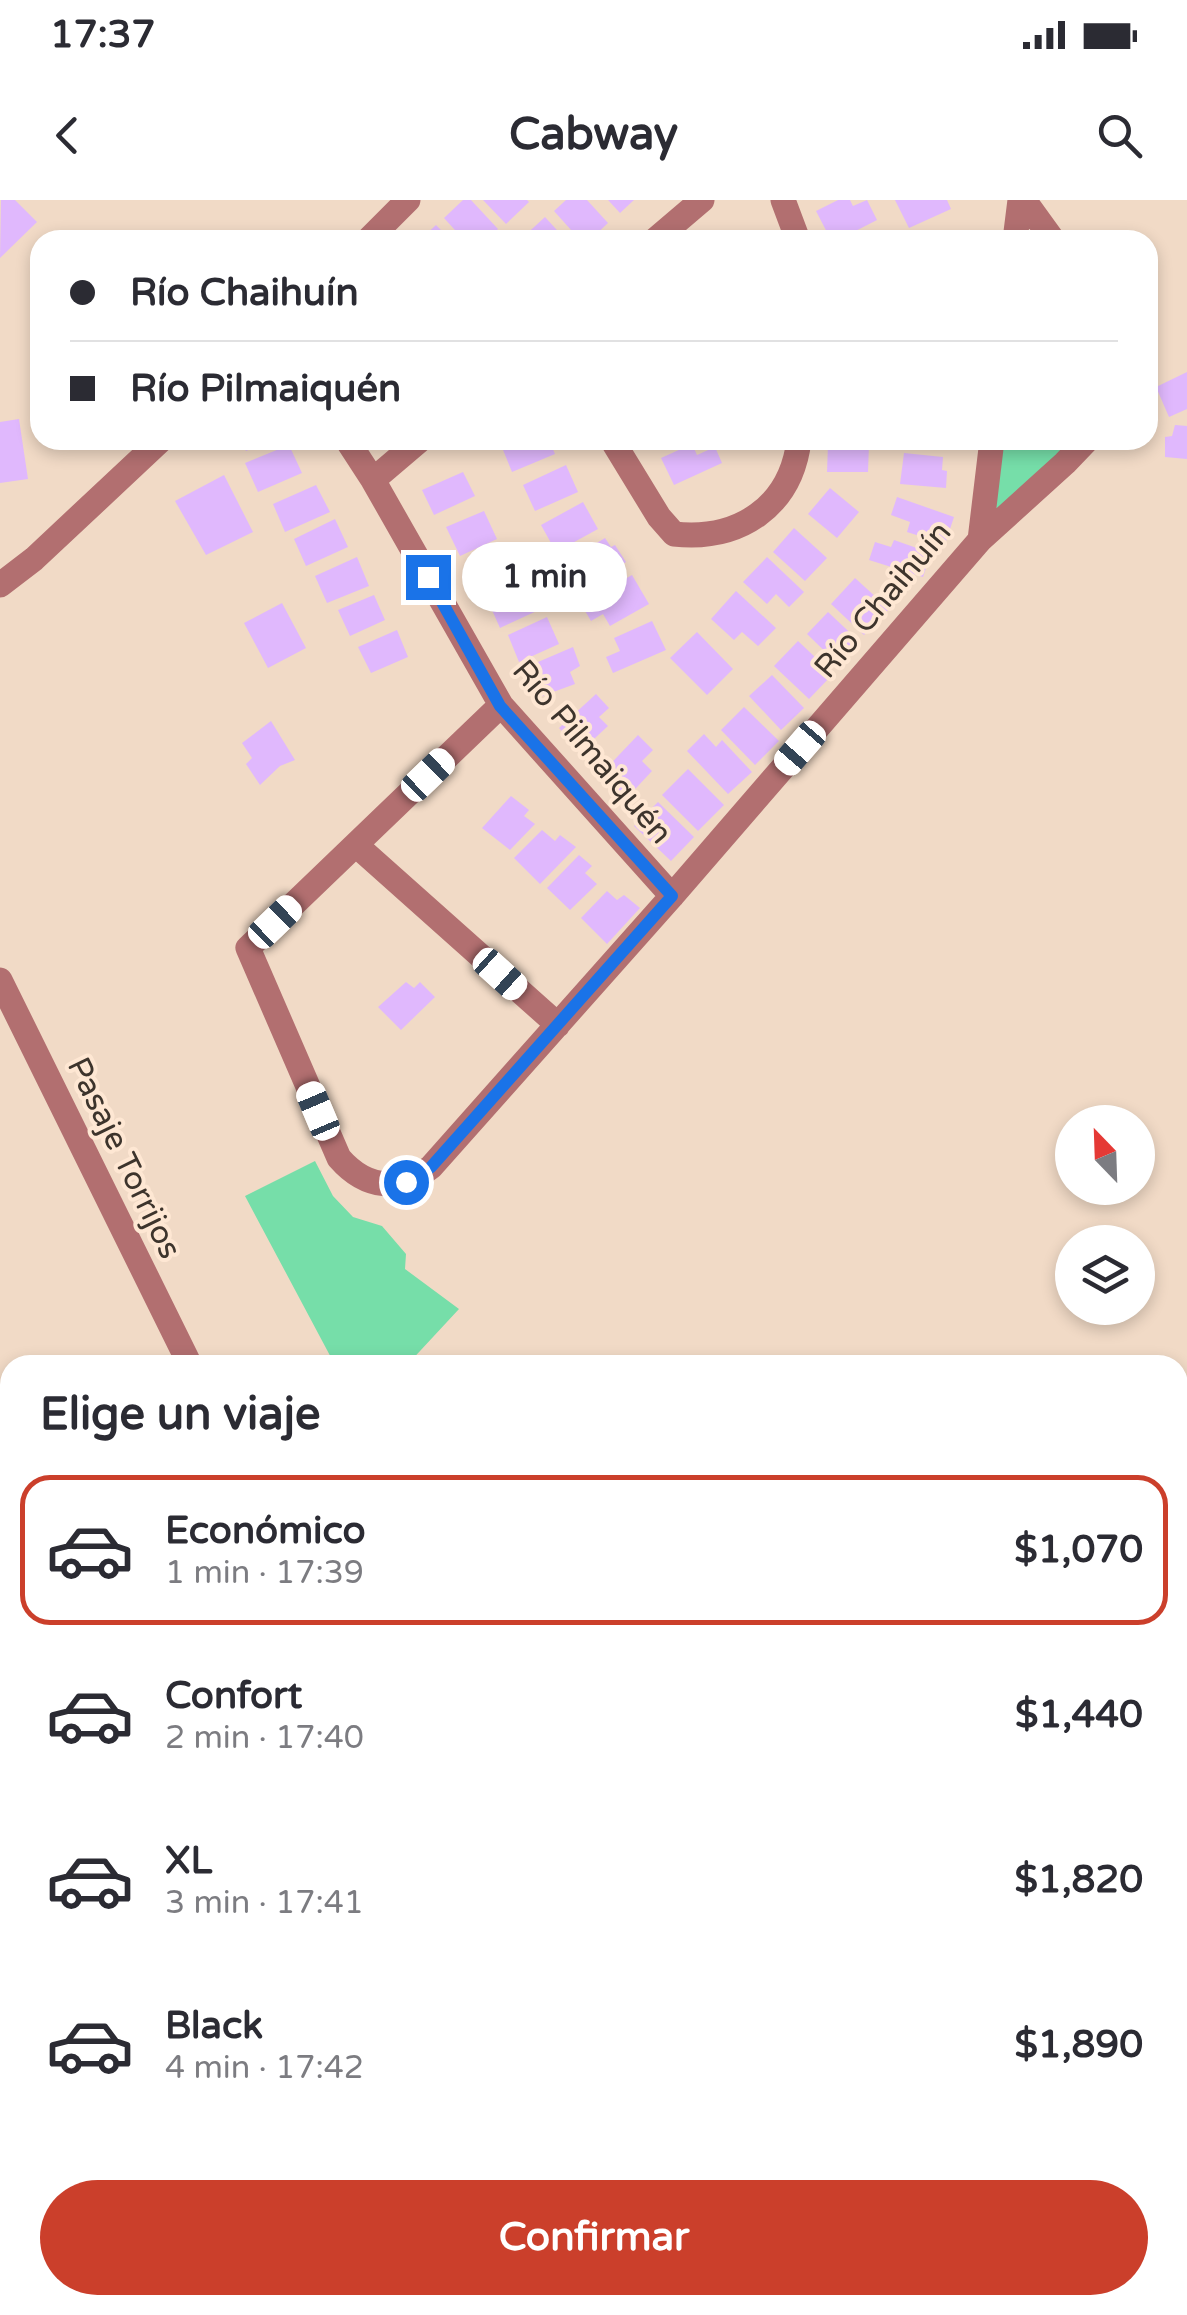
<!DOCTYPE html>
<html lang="es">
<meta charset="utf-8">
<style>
:root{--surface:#fff;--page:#f2f2f3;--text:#2b2b33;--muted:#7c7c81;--line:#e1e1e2;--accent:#cb3f2b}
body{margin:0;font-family:"Varela Round",sans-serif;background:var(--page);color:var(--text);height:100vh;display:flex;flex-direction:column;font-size:38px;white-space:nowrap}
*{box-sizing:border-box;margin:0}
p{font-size:32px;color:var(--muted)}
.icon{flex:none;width:55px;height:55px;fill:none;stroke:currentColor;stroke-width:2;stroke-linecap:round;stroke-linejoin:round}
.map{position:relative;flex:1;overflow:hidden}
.side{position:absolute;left:0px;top:1155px;width:1188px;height:960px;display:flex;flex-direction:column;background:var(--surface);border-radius:30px 30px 0 0;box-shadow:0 5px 15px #0003}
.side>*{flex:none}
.guide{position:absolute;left:30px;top:30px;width:1128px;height:220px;border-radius:30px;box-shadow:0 5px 15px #0003;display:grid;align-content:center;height:220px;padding:0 40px;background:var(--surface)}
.needle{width:65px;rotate:337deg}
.buttons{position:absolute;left:1055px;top:905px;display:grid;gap:20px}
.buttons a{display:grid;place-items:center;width:100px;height:100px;border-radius:50%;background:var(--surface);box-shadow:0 5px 15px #0003;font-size:50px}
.end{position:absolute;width:45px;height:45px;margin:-22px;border:12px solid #1a73e8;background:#fff;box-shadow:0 0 0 5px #fff}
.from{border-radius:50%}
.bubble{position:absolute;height:70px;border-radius:35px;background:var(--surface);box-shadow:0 5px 15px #0003;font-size:32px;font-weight:700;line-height:70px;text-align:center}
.car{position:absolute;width:30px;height:60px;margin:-30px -15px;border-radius:12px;box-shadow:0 0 8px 2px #0007;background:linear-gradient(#fff 24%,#345 0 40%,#fff 0 76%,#345 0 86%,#fff 0)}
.guide b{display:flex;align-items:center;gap:35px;height:95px;font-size:38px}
.guide b+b{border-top:2px solid var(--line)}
.guide i{width:25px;height:25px;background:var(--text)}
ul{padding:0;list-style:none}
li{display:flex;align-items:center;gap:30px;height:150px;margin:0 20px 15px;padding:0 20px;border:5px solid transparent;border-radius:30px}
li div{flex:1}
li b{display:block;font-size:38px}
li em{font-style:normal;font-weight:700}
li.selected{border-color:var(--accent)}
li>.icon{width:90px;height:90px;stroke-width:1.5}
h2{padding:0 40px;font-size:45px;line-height:120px}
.action{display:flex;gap:20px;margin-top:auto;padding:20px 40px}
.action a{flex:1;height:115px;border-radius:60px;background:var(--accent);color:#fff;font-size:40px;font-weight:700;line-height:115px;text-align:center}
.status{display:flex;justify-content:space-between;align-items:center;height:70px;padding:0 50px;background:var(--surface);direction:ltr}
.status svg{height:28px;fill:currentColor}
header{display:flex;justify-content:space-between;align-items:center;height:130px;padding:0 40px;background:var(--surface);font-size:45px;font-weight:700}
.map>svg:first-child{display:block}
</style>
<div class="status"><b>17:37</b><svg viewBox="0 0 49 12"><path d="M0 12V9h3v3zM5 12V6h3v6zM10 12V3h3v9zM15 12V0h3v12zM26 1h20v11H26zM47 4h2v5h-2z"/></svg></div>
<header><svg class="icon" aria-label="back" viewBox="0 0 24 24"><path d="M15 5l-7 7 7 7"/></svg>Cabway<svg class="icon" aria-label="search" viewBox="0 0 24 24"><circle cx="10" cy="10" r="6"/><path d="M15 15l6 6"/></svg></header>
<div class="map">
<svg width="1187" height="2115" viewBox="0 0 1187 2115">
<rect width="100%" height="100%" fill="#f1dac6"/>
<!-- education -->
<path fill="#e8cec9" d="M 10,2102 L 10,2105 L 188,2105 L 193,2115 L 0,2115 L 0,2107 Z"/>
<!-- green -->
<path fill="#76dea9" d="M 1001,240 L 1074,240 L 992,317 Z
M 315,961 L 333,996 L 353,1017 L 382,1026 L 406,1054 L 405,1069 L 459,1109 L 407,1165 L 335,1165 L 245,996 Z"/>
<!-- forest -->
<path fill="#4dbd88" d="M 1187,1489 L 1187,1982 L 1178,1992 L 1178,1496 Z
M 609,2105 L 1083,2105 L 1075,2115 L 603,2115 Z"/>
<!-- building -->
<path fill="#e0b8fd" d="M 1,0 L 15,0 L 37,22 L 0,58 Z
M 463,0 L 471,0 L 498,29 L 487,40 L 464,40 L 444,18 Z
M 483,0 L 527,0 L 529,2 L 506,24 Z
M 566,0 L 587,0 L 608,23 L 590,40 L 580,40 L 554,11 Z
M 608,0 L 634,0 L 620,13 Z
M 838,0 L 850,0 L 853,6 L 867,0 L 877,20 L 838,40 L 831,40 L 816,11 Z
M 895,0 L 947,0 L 951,9 L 909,28 Z
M 545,17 L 566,40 L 520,40 Z
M 436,25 L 451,40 L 420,40 Z
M 1187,172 L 1187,209 L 1169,217 L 1156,187 Z
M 19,219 L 28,279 L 0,283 L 0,222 Z
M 1175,225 L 1187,226 L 1187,259 L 1165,257 L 1165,237 L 1172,236 Z
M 226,240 L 270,240 L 246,251 L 242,243 L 230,248 Z
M 513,240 L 549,240 L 555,254 L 512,272 L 501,245 Z
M 692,244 L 697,255 L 715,247 L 722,263 L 674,285 L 661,258 Z
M 828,244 L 869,244 L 868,272 L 827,272 Z
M 289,245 L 302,273 L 258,292 L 245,263 Z
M 904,253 L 943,257 L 942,270 L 947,271 L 946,288 L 900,284 Z
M 566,265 L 578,292 L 535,311 L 523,285 Z
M 463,272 L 475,296 L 434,315 L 422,290 Z
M 224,275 L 253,332 L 206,355 L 175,301 Z
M 316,285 L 330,312 L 285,332 L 273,304 Z
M 830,288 L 859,312 L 837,338 L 808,314 Z
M 897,297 L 954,317 L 945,344 L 907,332 L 910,322 L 891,315 Z
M 583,302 L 598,329 L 556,352 L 541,325 Z
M 484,311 L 497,339 L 460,356 L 446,327 Z
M 335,319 L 348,347 L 306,366 L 294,339 Z
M 794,328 L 827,358 L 805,381 L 773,352 Z
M 605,338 L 611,347 L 615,345 L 626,362 L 591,384 L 583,372 L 568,381 L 559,366 Z
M 894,340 L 931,353 L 923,377 L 869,360 L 875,342 L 891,347 Z
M 503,344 L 517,371 L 478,388 L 466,362 Z
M 357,357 L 369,386 L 327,403 L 315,376 Z
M 767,357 L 804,392 L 789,407 L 776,394 L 767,404 L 743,382 Z
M 632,375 L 649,404 L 610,426 L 603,414 L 591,421 L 581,404 Z
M 855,378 L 889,409 L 864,435 L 831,404 Z
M 527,382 L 541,409 L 500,428 L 488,401 Z
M 736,391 L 776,428 L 758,446 L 742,432 L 734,440 L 711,419 Z
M 374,395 L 385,420 L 350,436 L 338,410 Z
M 282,403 L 306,448 L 268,468 L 244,423 Z
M 828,412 L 861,443 L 839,465 L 807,434 Z
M 547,417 L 559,444 L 519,462 L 508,435 Z
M 652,421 L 666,450 L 613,473 L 606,457 L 620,451 L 614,438 Z
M 397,430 L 408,457 L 371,473 L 358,447 Z
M 697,432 L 733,469 L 707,495 L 670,458 Z
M 798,441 L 833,474 L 809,499 L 774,466 Z
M 573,447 L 580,466 L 570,472 L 575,484 L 537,498 L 524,468 Z
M 772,475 L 804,508 L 781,530 L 749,496 Z
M 596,494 L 609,508 L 599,517 L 608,526 L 581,551 L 559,528 Z
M 744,507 L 779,541 L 755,565 L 721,530 Z
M 271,521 L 295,560 L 280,566 L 260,585 L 246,564 L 252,558 L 242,543 Z
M 704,534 L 716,547 L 722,540 L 752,572 L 728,594 L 687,551 Z
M 638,535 L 653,550 L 642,561 L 652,571 L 624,601 L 598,577 Z
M 688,569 L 724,605 L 698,631 L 662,595 Z
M 511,596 L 529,610 L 524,616 L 535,624 L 510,650 L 482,628 Z
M 658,602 L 694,637 L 671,661 L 634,626 Z
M 542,630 L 555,641 L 560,635 L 576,647 L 540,684 L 514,658 Z
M 579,655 L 592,666 L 585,673 L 597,684 L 570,710 L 547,688 Z
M 607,691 L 617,700 L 624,695 L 640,708 L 607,744 L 581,718 Z
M 406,782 L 414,788 L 420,782 L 435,797 L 401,830 L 378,807 Z"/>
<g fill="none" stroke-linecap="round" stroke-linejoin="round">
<!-- path -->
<path stroke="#978779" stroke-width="6" stroke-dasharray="5 5" stroke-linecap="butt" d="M 1178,1380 L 1187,1375
M 0,1946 L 10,1950"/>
<!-- minor -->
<path stroke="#b26f70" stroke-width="25" d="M 783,0 L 798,40
M 1024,0 L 1053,40
M 368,40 L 408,0
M 655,40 L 702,0
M 1015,40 L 1020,0
M 347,240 L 373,280 L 501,505 L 672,696
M 612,240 L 659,317 L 674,334 C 739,341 791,307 799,240
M 373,280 L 420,240
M 980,340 L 992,240
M 0,385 L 34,359 L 161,240
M 501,505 L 248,748 L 339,958 C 366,989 399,992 431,967 L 672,696 L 980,340 L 1065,263 L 1087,240
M 356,645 L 558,825
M 0,780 L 190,1165
M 0,1579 L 10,1599"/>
<!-- major -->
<path stroke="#711021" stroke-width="25" d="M 1178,1430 L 1187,1425
M 0,2040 L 10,2035"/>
</g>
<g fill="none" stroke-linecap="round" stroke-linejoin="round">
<!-- route -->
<path stroke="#1a73e8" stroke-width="12" d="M 406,982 L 419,976 L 431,967 L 672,696 L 500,506 L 428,377"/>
</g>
<g text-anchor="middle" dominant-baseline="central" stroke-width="8" stroke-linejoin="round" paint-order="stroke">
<!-- street labels -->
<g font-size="32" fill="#3d342c" stroke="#fee7d3">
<text transform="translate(883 400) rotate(-50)">Río Chaihuín</text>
<text transform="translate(592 552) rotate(50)">Río Pilmaiquén</text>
<text transform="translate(124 958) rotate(64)">Pasaje Torrijos</text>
</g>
</g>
</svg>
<div class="buttons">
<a><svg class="needle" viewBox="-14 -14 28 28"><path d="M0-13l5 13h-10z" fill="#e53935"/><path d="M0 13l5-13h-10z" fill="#7c7c81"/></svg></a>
<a><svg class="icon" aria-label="layers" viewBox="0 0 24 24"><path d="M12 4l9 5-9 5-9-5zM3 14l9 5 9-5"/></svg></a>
</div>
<i class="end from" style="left:406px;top:982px"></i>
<i class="end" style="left:428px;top:377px"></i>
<div class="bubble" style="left:462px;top:342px;width:165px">1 min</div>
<i class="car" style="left:800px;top:548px;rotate:221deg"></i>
<i class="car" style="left:428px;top:575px;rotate:46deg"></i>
<i class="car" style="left:275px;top:722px;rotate:46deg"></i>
<i class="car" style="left:500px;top:774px;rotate:132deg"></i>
<i class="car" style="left:318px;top:911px;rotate:337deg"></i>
<div class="guide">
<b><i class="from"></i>Río Chaihuín</b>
<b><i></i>Río Pilmaiquén</b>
</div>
<section class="side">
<h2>Elige un viaje</h2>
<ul>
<li class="selected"><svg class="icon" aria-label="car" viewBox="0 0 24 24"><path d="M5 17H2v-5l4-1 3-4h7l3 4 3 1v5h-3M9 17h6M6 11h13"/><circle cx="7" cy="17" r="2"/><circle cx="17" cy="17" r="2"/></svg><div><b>Económico</b><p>1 min · 17:39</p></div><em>$1,070</em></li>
<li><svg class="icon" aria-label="car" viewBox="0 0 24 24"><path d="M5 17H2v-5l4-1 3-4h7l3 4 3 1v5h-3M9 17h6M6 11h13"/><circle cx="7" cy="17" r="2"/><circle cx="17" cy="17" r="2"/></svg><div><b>Confort</b><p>2 min · 17:40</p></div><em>$1,440</em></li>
<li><svg class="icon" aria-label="car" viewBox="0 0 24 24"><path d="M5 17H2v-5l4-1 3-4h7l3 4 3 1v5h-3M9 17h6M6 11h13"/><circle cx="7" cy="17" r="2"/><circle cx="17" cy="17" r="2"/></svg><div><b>XL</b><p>3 min · 17:41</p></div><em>$1,820</em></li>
<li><svg class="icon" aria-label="car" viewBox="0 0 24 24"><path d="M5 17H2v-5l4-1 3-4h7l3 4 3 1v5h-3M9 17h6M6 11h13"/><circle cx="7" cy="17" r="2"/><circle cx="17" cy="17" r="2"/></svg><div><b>Black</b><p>4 min · 17:42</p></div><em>$1,890</em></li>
</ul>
<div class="action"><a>Confirmar</a></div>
</section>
</div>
